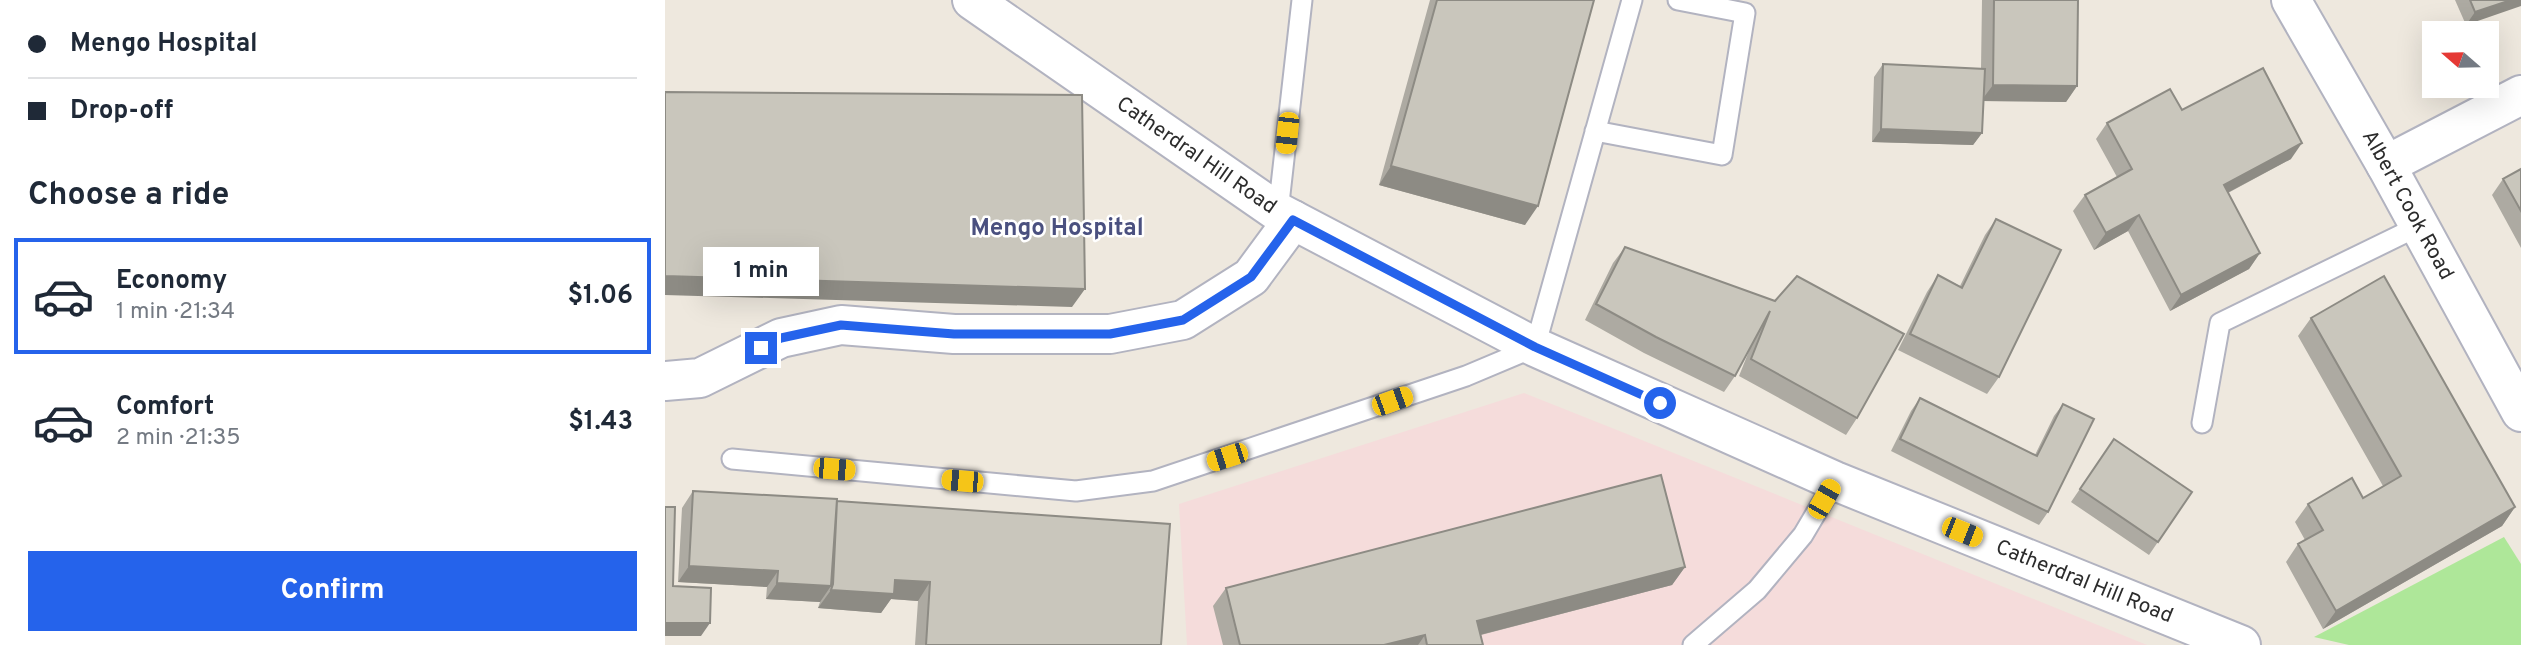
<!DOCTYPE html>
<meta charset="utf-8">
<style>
:root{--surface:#fff;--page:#f2f2f3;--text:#1f2937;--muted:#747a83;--line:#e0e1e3;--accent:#2563eb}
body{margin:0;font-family:Overpass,sans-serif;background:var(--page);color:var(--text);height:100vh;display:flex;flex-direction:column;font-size:26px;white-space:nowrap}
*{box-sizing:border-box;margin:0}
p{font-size:23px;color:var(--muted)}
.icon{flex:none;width:38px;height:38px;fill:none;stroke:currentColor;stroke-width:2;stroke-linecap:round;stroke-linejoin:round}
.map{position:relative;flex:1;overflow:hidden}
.side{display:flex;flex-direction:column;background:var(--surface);width:665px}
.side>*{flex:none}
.banner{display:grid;align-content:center;height:154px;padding:0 28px;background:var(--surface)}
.needle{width:46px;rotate:290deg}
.fabs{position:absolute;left:1757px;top:21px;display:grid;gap:14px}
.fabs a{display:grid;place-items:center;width:77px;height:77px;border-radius:0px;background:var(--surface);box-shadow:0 7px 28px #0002;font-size:35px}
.end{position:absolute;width:32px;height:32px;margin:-16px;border:9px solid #2563eb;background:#fff;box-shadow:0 0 0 4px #fff}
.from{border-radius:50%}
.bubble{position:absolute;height:49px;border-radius:0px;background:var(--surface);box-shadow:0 7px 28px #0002;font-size:23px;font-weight:700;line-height:49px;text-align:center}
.car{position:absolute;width:21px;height:42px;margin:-21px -10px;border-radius:9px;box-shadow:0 0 5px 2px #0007;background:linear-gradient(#f5c518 24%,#345 0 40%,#f5c518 0 76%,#345 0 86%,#f5c518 0)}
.banner b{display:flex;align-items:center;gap:24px;height:66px;font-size:26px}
.banner b+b{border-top:2px solid var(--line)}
.banner i{width:18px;height:18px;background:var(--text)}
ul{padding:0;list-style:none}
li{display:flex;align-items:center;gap:21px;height:116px;margin:0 14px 10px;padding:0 14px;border:4px solid transparent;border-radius:0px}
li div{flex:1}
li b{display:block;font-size:26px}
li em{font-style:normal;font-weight:700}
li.selected{border-color:var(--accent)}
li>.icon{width:63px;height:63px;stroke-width:1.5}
h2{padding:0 28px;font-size:32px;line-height:84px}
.cta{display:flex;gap:14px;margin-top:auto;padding:14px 28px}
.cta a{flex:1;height:80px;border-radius:0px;background:var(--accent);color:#fff;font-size:28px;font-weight:700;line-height:80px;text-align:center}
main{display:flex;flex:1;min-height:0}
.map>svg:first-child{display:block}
</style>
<main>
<section class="side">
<div class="banner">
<b><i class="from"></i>Mengo Hospital</b>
<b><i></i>Drop-off</b>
</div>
<h2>Choose a ride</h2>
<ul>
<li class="selected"><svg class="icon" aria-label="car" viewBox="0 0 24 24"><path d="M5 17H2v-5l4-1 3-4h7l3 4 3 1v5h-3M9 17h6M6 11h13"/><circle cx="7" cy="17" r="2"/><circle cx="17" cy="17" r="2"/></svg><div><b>Economy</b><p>1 min · 21:34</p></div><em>$1.06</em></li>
<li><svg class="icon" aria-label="car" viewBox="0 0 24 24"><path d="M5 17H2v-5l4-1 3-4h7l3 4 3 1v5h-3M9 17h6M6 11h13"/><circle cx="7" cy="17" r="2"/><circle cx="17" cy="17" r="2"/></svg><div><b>Comfort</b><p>2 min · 21:35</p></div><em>$1.43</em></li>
</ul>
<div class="cta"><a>Confirm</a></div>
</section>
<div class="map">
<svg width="1856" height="645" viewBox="0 0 1856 645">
<rect width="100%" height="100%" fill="#eee8de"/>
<!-- medical -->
<path fill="#f5dcdb" d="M 859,393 L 957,432 L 1482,645 L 522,645 L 514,504 Z"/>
<!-- green -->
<path fill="#aee799" d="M 1839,537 L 1856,564 L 1856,645 L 1684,645 L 1649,637 Z"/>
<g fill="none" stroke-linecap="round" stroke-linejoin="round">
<defs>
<path id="service" d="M 930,131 L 1057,155 L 1080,13 L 1013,0
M 613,212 L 637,0
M 1537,423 L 1555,323 L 1754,226
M 67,459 L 411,491 L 488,481 L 801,376 L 870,347 L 967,0
M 1028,645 L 1092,590 L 1138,535 L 1170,481"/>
<g id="minor">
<path id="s1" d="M 307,0 L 613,212 L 870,347 L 1170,481 L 1576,645"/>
<path d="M 1721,165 L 1856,95"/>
<path d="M 0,381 L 35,378 L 116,338 L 176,325 L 289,334 L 445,334 L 518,320 L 586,277 L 628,220"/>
</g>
<g id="secondary">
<path id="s2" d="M 1626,0 L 1721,165 L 1856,412"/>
</g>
</defs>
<!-- service casing -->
<use href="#service" stroke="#b2b3c0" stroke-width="23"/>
<!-- minor casing -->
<use href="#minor" stroke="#b2b3c0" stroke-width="42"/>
<!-- secondary casing -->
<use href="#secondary" stroke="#b2b3c0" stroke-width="42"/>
<!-- service -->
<use href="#service" stroke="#fff" stroke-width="19"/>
<!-- minor -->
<use href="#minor" stroke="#fff" stroke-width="38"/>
<!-- secondary -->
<use href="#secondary" stroke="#fff" stroke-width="38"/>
</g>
<!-- wall -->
<path fill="#adaaa2" d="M 765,0 L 929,0 L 860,225 L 714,185 Z
M 1317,0 L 1413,0 L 1412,86 L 1401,102 L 1318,101 L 1317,133 L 1308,145 L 1207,142 L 1209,77 L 1218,64 L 1316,69 Z
M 1790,0 L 1856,0 L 1801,25 Z
M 1517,110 L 1626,159 L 1563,193 L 1595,253 L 1584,269 L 1505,311 L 1463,231 L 1429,250 L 1408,211 L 1420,195 L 1452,177 L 1431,139 L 1442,123 Z
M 1856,169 L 1856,248 L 1827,195 L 1838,179 Z
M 1331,219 L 1334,377 L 1322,394 L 1233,350 L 1262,292 L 1273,275 L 1295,286 L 1320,235 Z
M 960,247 L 1110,301 L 1192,418 L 1181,435 L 1074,376 L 1086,346 L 1070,376 L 1059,392 L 979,353 L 920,320 L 948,263 Z
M 1646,318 L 1850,507 L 1837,526 L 1658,629 L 1621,562 L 1633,544 L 1640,540 L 1630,522 L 1643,504 L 1698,498 L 1718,486 L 1633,336 Z
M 1255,398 L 1370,455 L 1389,416 L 1398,404 L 1383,512 L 1374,525 L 1226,451 L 1246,411 Z
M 1449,439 L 1527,492 L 1484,555 L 1406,502 Z
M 28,491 L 172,501 L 496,645 L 250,645 L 253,601 L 226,599 L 216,613 L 153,608 L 155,602 L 101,599 L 102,587 L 13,582 L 17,508 Z
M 1020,567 L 1007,585 L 816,635 L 818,645 L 558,645 L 548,606 L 561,588 Z"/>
<!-- shaded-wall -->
<path fill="#8d8b84" d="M 1846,0 L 1856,0 L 1856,6 L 1801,25 L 1810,12 Z
M 1328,85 L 1412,86 L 1401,102 L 1316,101 Z
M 1216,129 L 1317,133 L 1308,145 L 1207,142 Z
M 1637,143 L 1626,159 L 1547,201 L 1559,185 Z
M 726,166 L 873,206 L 860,225 L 714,185 Z
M 1474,215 L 1463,231 L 1429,250 L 1441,233 Z
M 1595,253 L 1584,269 L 1505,311 L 1516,295 Z
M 0,276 L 420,289 L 407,307 L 0,295 Z
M 1850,507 L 1837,526 L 1658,629 L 1671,611 Z
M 24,566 L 113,571 L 102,587 L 13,582 Z
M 1020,567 L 1007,585 L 799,639 L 812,621 Z
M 230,580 L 265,582 L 253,601 L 226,599 L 216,613 L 153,608 L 166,590 Z
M 112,583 L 166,586 L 155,602 L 101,599 Z
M 0,623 L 45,623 L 36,636 L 0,636 Z
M 760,635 L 753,645 L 719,645 Z"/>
<!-- building -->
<path fill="#c9c6bc" stroke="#8d8b84" stroke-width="2" d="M 772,0 L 929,0 L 873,206 L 726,166 Z
M 1329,0 L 1413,0 L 1412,86 L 1328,85 Z
M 1805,0 L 1846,0 L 1810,12 Z
M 1218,64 L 1320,69 L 1317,133 L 1216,129 Z
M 1598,68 L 1637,143 L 1559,185 L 1595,253 L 1516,295 L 1474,215 L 1441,233 L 1420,195 L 1467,169 L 1442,123 L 1505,89 L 1517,110 Z
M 0,92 L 417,95 L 420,289 L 0,276 Z
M 1856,169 L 1856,211 L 1838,179 Z
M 1331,219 L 1396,250 L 1334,377 L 1245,334 L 1273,275 L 1297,288 Z
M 960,247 L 1110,301 L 1132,276 L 1239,334 L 1192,418 L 1086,359 L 1105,311 L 1070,376 L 991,337 L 931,304 Z
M 1719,276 L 1850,507 L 1671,611 L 1633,544 L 1658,530 L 1643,504 L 1687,478 L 1698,498 L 1736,476 L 1646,318 Z
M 1255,398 L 1372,456 L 1398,404 L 1429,419 L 1383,512 L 1235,439 Z
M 1449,439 L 1527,492 L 1493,542 L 1415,489 Z
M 996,475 L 1020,567 L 812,621 L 818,645 L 762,645 L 760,635 L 719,645 L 575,645 L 561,588 Z
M 28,491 L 172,499 L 166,586 L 112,583 L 113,571 L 24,566 Z
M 172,501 L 505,524 L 496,645 L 261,645 L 265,582 L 230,580 L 229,594 L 166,590 L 168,584 Z
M 0,507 L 10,507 L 8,586 L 46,588 L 45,623 L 0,623 Z"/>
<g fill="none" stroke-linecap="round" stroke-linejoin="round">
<!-- route -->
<path stroke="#2563eb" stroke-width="9" d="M 96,348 L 116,338 L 176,325 L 289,334 L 445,334 L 518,320 L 586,277 L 628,220 L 870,347 L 995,403"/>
</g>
<g text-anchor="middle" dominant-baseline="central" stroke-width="5" stroke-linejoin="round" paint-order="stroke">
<!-- street labels -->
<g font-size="21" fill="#2c2c2c" stroke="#fff">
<text stroke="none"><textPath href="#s1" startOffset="273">Catherdral Hill Road</textPath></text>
<text stroke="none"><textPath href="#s2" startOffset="236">Albert Cook Road</textPath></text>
<text stroke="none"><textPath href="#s1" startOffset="1260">Catherdral Hill Road</textPath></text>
</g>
<!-- quarter labels -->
<g font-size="24" font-weight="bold" fill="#4a507f" stroke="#fff">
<text x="392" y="229">Mengo Hospital</text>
</g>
</g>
</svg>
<div class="fabs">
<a><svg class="needle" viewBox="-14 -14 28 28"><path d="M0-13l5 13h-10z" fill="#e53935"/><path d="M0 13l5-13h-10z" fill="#747a83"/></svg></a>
</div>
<i class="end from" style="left:995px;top:403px"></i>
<i class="end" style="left:96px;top:348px"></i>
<div class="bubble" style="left:38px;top:247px;width:116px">1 min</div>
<i class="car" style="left:622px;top:133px;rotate:186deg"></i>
<i class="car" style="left:727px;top:401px;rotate:70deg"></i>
<i class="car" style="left:562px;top:457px;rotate:252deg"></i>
<i class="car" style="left:169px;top:469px;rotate:95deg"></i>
<i class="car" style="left:297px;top:481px;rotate:275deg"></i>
<i class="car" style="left:1159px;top:499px;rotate:30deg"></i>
<i class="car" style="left:1297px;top:532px;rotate:112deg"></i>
</div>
</main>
